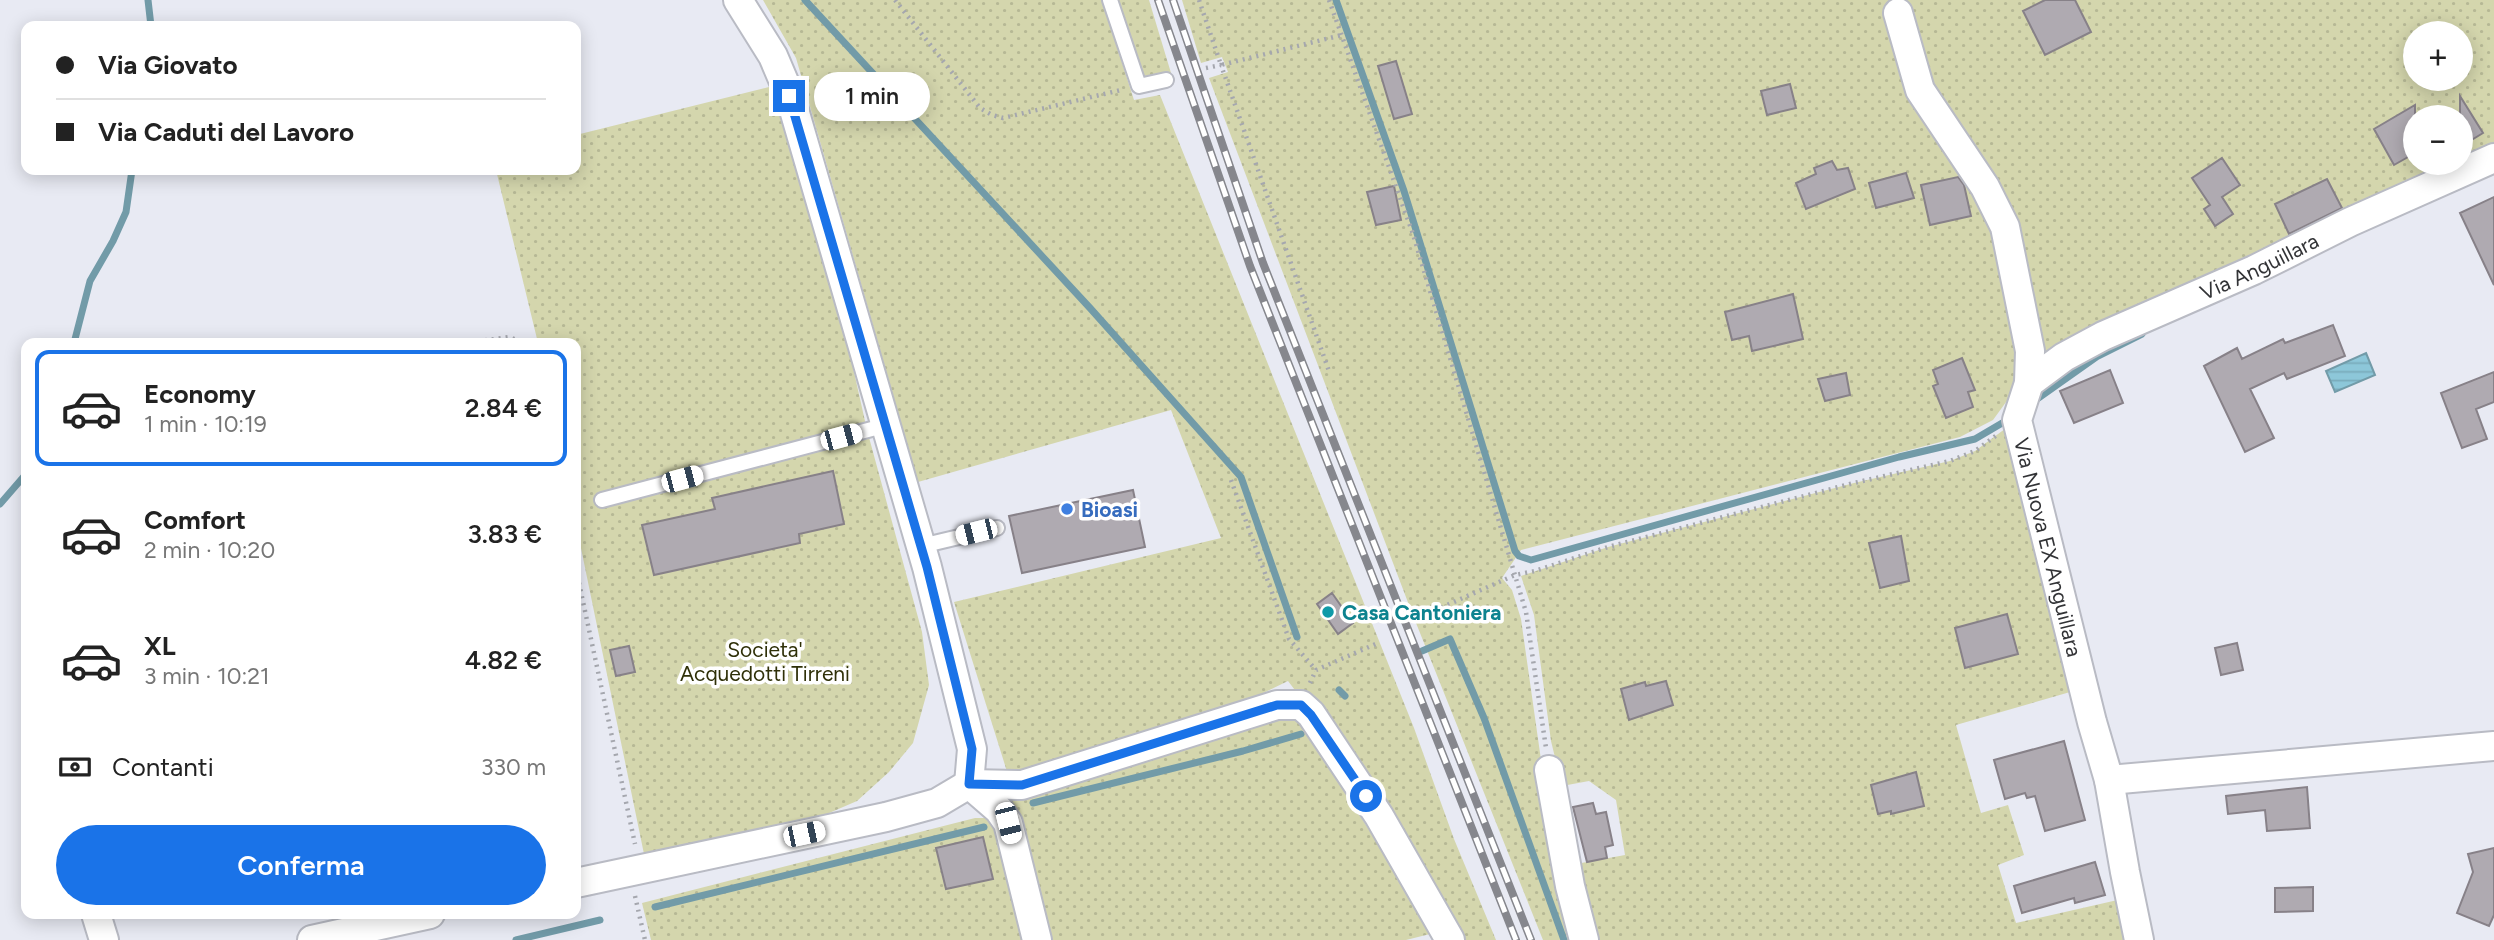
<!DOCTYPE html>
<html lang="it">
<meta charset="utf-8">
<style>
:root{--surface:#fff;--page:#f2f2f2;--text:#222;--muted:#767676;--line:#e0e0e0;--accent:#1a73e8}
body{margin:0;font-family:Figtree,sans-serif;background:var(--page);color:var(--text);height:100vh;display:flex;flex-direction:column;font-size:26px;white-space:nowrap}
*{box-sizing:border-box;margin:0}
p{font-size:23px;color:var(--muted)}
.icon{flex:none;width:38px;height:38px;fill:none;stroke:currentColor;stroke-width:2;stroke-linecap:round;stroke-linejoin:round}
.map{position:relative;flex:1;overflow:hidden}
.side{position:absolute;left:21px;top:338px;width:560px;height:581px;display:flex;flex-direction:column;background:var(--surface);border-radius:14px;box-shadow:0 4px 18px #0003}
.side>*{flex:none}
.top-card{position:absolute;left:21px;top:21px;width:560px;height:154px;border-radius:14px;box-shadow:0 4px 18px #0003;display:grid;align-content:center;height:154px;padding:0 35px;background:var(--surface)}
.buttons{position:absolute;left:2403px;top:21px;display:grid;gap:14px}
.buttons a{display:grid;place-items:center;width:70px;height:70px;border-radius:50%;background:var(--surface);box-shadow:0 4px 18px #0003;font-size:35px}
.end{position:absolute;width:32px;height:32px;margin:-16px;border:9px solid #1a73e8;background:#fff;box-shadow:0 0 0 4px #fff}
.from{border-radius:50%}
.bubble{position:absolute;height:49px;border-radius:24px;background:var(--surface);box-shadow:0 4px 18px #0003;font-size:23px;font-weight:600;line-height:49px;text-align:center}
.car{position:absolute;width:21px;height:42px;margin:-21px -10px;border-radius:9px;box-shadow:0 0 5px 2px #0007;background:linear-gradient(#fff 24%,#345 0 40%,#fff 0 76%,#345 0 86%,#fff 0)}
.top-card b{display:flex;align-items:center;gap:24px;height:66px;font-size:26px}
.top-card b+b{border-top:2px solid var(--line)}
.top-card i{width:18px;height:18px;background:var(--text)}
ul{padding:12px 0 0;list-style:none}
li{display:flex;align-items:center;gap:21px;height:116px;margin:0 14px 10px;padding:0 21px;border:4px solid transparent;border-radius:14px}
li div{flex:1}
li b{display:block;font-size:26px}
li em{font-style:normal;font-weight:600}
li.active{border-color:var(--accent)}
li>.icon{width:63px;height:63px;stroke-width:1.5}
.pay{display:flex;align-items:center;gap:18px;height:77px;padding:0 35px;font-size:26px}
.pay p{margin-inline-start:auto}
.button{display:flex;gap:14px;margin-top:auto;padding:14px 35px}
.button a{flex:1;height:80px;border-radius:42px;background:var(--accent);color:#fff;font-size:28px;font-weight:600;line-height:80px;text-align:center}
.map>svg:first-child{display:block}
</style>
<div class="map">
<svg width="2494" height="940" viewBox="0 0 2494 940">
<defs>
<pattern id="grass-dots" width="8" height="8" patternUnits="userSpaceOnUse" patternTransform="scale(1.75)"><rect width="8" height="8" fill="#d4d6ad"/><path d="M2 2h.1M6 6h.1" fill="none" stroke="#b6b895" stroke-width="1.8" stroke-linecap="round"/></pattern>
<pattern id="water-rules" width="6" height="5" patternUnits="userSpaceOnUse" patternTransform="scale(1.75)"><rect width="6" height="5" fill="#8dc7d9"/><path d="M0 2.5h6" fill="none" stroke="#7aabbb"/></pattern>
</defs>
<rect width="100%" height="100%" fill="#e8eaf3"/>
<!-- grass -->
<path fill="url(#grass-dots)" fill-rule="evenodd" d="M 763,0 L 1102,0 L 1134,100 L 1160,95 L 1414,728 L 1454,839 L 1496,940 L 1459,940 L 1363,779 L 1288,681 L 1212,718 L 1009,778 L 954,602 L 1221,538 L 1171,410 L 918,482 L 796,58 Z
M 1116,0 L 1149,0 L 1171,73 L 1147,79 L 1140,73 Z
M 1182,0 L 2494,0 L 2494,153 L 2017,387 L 1993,420 L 1960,437 L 1521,550 L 1502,578 L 1512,590 L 1521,619 L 1543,774 L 1577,940 L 1543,940 L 1412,613 L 1209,78 L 1228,72 L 1222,57 L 1201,63 ZM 2415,33 L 2460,33 L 2460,79 L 2415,79 ZM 2415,117 L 2460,117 L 2460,163 L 2415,163 Z
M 773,86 L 841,314 L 867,430 L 922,632 L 929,685 L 913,743 L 889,772 L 857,801 L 806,823 L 644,854 L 576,524 L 576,343 L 538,343 L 496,170 L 576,170 L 576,135 Z
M 2017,420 L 2084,688 L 1956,725 L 1981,813 L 2008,805 L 2024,855 L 1998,865 L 2016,923 L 2122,899 L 2132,940 L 1593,940 L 1576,864 L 1625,855 L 1616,800 L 1589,781 L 1562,786 L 1551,741 L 1534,615 L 1521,576 L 1608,547 L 1854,483 L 1950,461 L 1975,451 Z
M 1283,712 L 1301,722 L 1434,933 L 1406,940 L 1047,940 L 1009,799 L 1228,735 Z
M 975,818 L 990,818 L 1002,827 L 1031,940 L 651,940 L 642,903 Z"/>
<!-- water -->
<path fill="url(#water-rules)" stroke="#729ba8" stroke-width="2" d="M 2366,353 L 2375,375 L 2335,392 L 2326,371 Z"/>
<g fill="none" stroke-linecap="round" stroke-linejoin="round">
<!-- stream -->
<path stroke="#729ba8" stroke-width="7" d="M 148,0 L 151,26
M 805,0 L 1090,308 L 1241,477 L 1297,637
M 1336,0 L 1404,191 L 1515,551 L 1519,556 L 1531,560 L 1899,457 L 1975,439 L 2009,419
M 74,343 L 90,281 L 113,241 L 126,212 L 132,170
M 2033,402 L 2098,356 L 2142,334
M 0,504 L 26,474
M 1422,651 L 1450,639 L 1484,718 L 1564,940
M 1339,690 L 1345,696
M 1033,803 L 1243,751 L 1301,734
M 655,907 L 984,827
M 516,940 L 600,920"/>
</g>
<!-- building -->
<path fill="#afaab1" stroke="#878188" stroke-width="2" d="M 2045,0 L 2075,0 L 2091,32 L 2045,55 L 2023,11 Z
M 1396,61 L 1412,114 L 1394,119 L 1378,66 Z
M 1790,84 L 1796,108 L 1767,115 L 1761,91 Z
M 2460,96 L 2483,133 L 2460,147 Z
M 2415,105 L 2415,153 L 2394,165 L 2374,129 Z
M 2222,158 L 2240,185 L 2222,197 L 2233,214 L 2215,226 L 2204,209 L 2210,205 L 2192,178 Z
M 1832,161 L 1837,170 L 1848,168 L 1855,189 L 1806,209 L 1796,183 L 1816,174 L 1814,168 Z
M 1906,173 L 1914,198 L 1876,208 L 1869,183 Z
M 1958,177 L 1964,185 L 1971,216 L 1930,225 L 1921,185 Z
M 2327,179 L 2342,208 L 2289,234 L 2275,204 Z
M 1394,186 L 1401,220 L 1376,225 L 1367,192 Z
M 2494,197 L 2494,285 L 2460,213 Z
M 1793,294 L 1803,339 L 1752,351 L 1749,336 L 1732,340 L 1725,312 Z
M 2333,325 L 2345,356 L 2287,379 L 2284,373 L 2250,389 L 2274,438 L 2245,452 L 2204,366 L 2237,348 L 2242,359 L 2283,339 L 2285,343 Z
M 1962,358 L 1975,390 L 1968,392 L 1973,407 L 1946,418 L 1933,386 L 1938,384 L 1933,370 Z
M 2110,370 L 2123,403 L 2074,423 L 2060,391 Z
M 2494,372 L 2494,402 L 2476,409 L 2487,439 L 2462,448 L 2441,393 Z
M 1846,373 L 1850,395 L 1825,401 L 1818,379 Z
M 833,471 L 844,524 L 799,534 L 800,543 L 654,575 L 642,525 L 715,509 L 712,498 Z
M 1133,490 L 1145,547 L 1022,573 L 1009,516 Z
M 1901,536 L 1909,581 L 1880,588 L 1869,543 Z
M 1332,593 L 1353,623 L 1338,634 L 1317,604 Z
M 2007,614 L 2018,654 L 1965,668 L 1955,628 Z
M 2237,643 L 2243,670 L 2221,675 L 2215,648 Z
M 629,646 L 635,672 L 616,676 L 610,650 Z
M 1666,681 L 1673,705 L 1629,720 L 1621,689 L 1645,682 L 1646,686 Z
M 2064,741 L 2085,820 L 2045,831 L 2035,796 L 2027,798 L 2025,793 L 2005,799 L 1994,760 Z
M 1916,772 L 1924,806 L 1891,814 L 1891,811 L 1878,814 L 1871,785 Z
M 2307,787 L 2310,828 L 2267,831 L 2265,810 L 2228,814 L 2226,796 Z
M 1593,803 L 1596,814 L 1606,812 L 1613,845 L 1605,847 L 1607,858 L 1587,862 L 1573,807 Z
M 983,837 L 993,879 L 946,889 L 936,848 Z
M 2494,848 L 2494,915 L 2489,926 L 2457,913 L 2473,872 L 2468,854 Z
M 2095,862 L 2105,895 L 2075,903 L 2074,898 L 2022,913 L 2014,886 Z
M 2313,887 L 2313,911 L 2275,912 L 2275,888 Z"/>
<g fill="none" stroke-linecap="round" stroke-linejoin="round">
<defs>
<path id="lane" d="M 1110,0 L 1139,86 L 1166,80
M 602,500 L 887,425
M 921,546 L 997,528"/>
<g id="street">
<path d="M 738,0 L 773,56 L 790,96 L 927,567 L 972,749 L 969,784"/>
<path id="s1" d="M 1898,13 L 1920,90 L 1985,187 L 2005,227 L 2030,351 L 2029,383 L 2017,420 L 2092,722 L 2109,780 L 2125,872 L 2139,940"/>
<path id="s2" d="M 2029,383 L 2064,357 L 2103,336 L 2254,270 L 2350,222 L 2494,158"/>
<path d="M 1549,770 L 1570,886 L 1584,940"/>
<path d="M 2109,780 L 2494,746"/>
<path d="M 969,784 L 1022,785 L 1277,705 L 1301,705 L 1311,714 L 1379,816 L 1450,940"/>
<path d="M 969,784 L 999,810 L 1008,823 L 1037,940"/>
<path d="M 576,883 L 886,817 L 937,803 L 969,784"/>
<path d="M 96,914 L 104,940"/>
<path d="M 312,940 L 430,914"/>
</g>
</defs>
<!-- lane casing -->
<use href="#lane" stroke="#b9bbc4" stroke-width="18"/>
<!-- street casing -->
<use href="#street" stroke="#b9bbc4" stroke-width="32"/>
<!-- path -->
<path stroke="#a5a7ae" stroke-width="4.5" stroke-dasharray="2 5" stroke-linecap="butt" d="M 895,0 L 980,108 L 992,115 L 1003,118 L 1121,90
M 1199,0 L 1221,65 L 1342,35
M 1329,0 L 1413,234 L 1526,612 L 1546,748
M 1206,68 L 1221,65 L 1330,374
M 464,343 L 510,337 L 522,343
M 1231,480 L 1289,639 L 1316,670
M 576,569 L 635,844
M 1422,616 L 1515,575 L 1535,571 L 1608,547 L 1854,483 L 1950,461 L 1975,451 L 1997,435
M 1310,683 L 1316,670 L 1378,643
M 635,896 L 645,940"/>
<!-- lane -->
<use href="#lane" stroke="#fff" stroke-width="14"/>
<!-- street -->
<use href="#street" stroke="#fff" stroke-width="28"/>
<defs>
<path id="rail" d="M 1158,0 L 1250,266 L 1516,940
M 1173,0 L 1263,263 L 1531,940"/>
</defs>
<!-- rail casing -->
<use href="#rail" stroke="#86878d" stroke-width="8"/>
<!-- rail -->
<use href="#rail" stroke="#fff" stroke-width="5" stroke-dasharray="16" stroke-linecap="butt"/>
</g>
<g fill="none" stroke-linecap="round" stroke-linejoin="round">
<!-- route -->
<path stroke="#1a73e8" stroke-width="9" d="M 789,96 L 927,567 L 972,749 L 969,784 L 1022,785 L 1277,705 L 1301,705 L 1311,715 L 1366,796"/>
</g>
<!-- markers -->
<circle fill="#3f7fe0" stroke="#fff" stroke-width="2.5" cx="1067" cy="509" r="7"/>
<circle fill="#0f9aa8" stroke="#fff" stroke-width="2.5" cx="1328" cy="612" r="7"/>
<g text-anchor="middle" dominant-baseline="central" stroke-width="7" stroke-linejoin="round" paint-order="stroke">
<!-- street labels -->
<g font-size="21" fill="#323336" stroke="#fff">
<text stroke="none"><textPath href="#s2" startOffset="259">Via Anguillara</textPath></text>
<text stroke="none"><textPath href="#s1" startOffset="570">Via Nuova EX Anguillara</textPath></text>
</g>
<!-- shop labels -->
<g font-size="21" font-weight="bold" fill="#366cbe" stroke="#fff" text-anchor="start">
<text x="1081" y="509">Bioasi</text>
</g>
<!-- culture labels -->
<g font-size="21" font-weight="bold" fill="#0d838f" stroke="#fff" text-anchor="start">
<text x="1342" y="612">Casa Cantoniera</text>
</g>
<!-- park labels -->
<g font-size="21" fill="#2f3008" stroke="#fff">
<text x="765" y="649">Societa'<tspan x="765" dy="24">Acquedotti Tirreni</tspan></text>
</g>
</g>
</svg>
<div class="buttons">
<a>+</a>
<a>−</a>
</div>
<i class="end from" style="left:1366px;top:796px"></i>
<i class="end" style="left:789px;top:96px"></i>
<div class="bubble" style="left:814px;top:72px;width:116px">1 min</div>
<i class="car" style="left:841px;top:437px;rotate:75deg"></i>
<i class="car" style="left:682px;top:479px;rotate:75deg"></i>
<i class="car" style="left:976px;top:532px;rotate:256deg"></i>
<i class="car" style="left:1008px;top:823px;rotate:166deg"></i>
<i class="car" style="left:804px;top:834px;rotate:78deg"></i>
<div class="top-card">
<b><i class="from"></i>Via Giovato</b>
<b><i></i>Via Caduti del Lavoro</b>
</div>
<section class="side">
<ul>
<li class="active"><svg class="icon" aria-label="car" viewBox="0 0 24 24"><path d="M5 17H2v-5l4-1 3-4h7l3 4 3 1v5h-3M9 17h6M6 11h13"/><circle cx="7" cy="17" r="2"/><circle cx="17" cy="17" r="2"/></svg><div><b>Economy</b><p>1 min · 10:19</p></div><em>2.84 €</em></li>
<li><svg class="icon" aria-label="car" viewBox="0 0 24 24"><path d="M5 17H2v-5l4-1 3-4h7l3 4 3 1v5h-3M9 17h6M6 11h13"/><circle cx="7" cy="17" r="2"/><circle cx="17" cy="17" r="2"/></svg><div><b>Comfort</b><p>2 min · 10:20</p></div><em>3.83 €</em></li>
<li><svg class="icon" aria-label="car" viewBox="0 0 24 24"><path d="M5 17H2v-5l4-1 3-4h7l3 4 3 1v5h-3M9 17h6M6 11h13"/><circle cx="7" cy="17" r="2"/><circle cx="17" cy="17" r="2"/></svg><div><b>XL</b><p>3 min · 10:21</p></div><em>4.82 €</em></li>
</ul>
<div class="pay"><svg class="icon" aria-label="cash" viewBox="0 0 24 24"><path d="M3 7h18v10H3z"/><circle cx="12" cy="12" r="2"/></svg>Contanti<p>330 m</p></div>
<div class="button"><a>Conferma</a></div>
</section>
</div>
